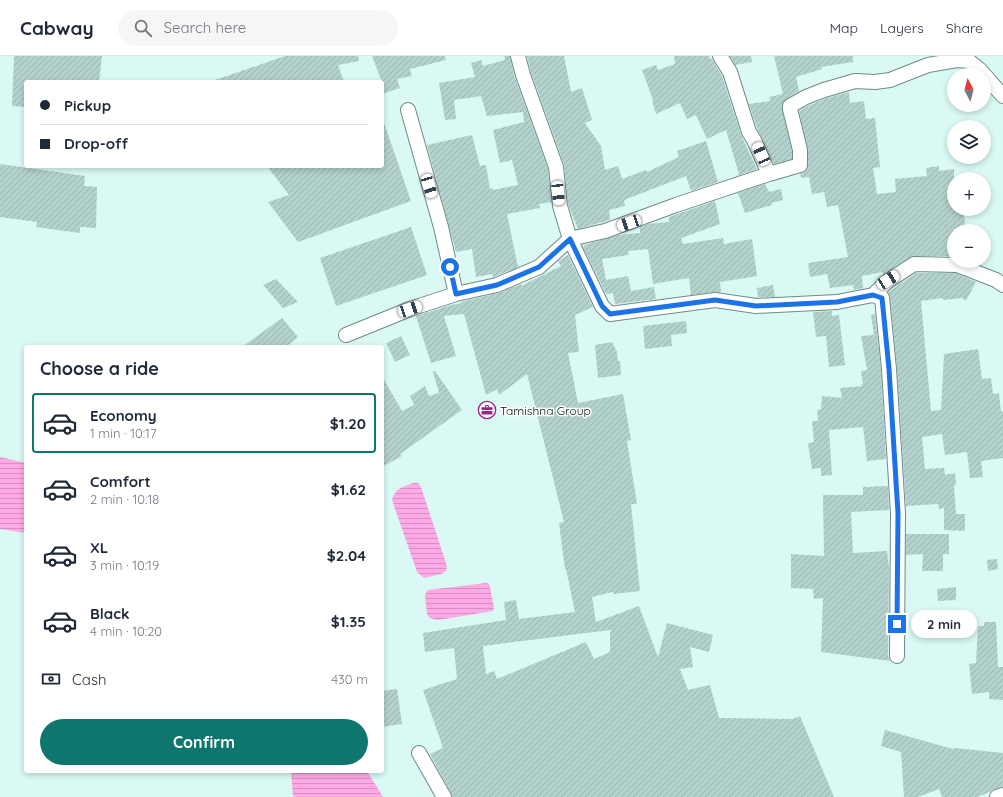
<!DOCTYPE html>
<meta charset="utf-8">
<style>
:root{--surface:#fff;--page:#f6f6f7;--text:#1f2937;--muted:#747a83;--line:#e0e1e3;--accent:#0f766e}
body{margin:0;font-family:Quicksand,sans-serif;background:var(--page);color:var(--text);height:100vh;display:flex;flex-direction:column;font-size:15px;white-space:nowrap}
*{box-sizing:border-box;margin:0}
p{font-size:13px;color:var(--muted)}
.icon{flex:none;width:22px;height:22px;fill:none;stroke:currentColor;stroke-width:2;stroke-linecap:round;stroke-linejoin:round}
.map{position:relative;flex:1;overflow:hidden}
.panel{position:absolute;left:24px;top:289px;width:360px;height:428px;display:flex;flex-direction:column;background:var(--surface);border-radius:4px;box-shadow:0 2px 6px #0003}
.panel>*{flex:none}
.hud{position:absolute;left:24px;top:24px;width:360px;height:88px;border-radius:4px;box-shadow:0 2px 6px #0003;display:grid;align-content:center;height:88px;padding:0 16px;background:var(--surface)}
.needle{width:26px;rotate:353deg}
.fabs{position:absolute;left:947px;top:12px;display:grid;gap:8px}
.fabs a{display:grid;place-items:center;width:44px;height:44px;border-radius:50%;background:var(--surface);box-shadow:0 2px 6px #0003;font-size:20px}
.end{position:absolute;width:18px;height:18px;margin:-9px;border:5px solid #1a73e8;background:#fff;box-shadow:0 0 0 2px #fff}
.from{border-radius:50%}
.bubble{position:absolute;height:28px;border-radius:14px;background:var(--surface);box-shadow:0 2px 6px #0003;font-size:13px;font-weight:700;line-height:28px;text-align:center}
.car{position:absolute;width:12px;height:24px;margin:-12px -6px;border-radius:5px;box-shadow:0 0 3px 1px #0007;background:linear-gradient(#fff 24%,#345 0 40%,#fff 0 76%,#345 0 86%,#fff 0)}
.hud b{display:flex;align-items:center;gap:14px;height:38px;font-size:15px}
.hud b+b{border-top:1px solid var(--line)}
.hud i{width:10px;height:10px;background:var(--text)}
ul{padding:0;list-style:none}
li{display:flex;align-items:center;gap:12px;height:60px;margin:0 8px 6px;padding:0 8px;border:2px solid transparent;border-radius:4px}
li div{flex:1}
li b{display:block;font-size:15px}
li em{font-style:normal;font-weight:700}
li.current{border-color:var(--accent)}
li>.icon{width:36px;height:36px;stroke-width:1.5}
h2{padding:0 16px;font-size:18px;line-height:48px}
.pay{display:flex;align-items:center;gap:10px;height:44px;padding:0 16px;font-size:15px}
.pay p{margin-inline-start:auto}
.button{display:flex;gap:8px;margin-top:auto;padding:8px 16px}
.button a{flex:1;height:46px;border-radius:24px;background:var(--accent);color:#fff;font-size:16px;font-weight:700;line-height:46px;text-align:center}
header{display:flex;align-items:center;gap:24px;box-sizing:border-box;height:56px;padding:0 20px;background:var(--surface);border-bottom:1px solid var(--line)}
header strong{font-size:19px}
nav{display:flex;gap:22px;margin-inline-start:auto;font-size:14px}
.search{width:280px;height:36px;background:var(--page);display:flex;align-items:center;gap:10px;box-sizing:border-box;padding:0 14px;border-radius:22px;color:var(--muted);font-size:15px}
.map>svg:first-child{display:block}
</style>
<header>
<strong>Cabway</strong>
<div class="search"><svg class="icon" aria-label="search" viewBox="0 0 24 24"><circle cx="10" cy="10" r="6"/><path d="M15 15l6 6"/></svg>Search here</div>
<nav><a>Map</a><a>Layers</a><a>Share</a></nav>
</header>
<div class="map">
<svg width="1003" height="741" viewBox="0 0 1003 741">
<defs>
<pattern id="water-rules" width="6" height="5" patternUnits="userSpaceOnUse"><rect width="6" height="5" fill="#fca9e5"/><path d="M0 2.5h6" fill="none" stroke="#d690c3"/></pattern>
<pattern id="building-hatch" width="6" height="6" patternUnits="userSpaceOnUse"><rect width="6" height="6" fill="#b4d2cd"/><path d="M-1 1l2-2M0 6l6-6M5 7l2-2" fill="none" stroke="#99b3af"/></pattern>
</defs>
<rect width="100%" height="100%" fill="#daf9f4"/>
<!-- water -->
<path fill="url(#water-rules)" d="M 0,401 L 26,407 L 26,477 L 0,473 Z
M 413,427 L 418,427 L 421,431 L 447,510 L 446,515 L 441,518 L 424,522 L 417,516 L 392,444 C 396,431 402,432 413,427 Z
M 486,527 L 489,528 L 490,531 L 494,552 L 493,555 L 438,564 L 430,562 L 427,558 L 425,539 L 428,534 Z
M 291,715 L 367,715 L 383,741 L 293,741 Z"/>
<!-- building -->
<path fill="url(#building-hatch)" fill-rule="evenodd" d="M 14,0 L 102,0 L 99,26 L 26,26 L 26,51 L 12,50 Z
M 285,0 L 358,0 L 359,5 L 338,9 L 344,26 L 215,26 L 215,24 Z
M 372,0 L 445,0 L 446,4 L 410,13 L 412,20 L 397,23 L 400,32 L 382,38 L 382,26 Z
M 504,0 L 510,0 L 515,22 L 548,113 L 551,146 L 539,148 L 540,152 L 507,158 L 518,211 L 494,221 L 493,221 L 492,218 L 476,221 L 472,193 L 456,196 L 427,89 L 472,79 L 480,110 L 486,109 L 490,133 L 493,132 L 493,134 L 518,129 L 512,104 L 500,107 L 493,74 L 524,66 L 523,56 L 487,60 L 481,40 L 454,44 L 456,63 L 445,64 L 439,27 L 475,21 L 471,7 L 481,4 L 483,10 L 505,4 Z
M 527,0 L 564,0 L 571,36 L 582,32 L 592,64 L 585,67 L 601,90 L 605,114 L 618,110 L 622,123 L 646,114 L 647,116 L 679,101 L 677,95 L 706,85 L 718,126 L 691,135 L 686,120 L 624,144 L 625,150 L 609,154 L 610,164 L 578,173 L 568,148 L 564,108 L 531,16 Z
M 674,0 L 709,0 L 710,3 L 712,3 L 722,20 L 741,79 L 757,113 L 736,120 L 739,118 L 726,74 L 707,83 L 696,59 L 687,63 L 680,47 L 656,58 L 652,45 L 653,44 L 642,14 L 656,9 L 658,14 L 675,8 Z
M 730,0 L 751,0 L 752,6 L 735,9 Z
M 774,0 L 853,0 L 853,6 L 821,11 L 822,13 L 796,21 L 799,35 L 786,43 L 783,46 L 782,50 L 792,95 L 792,103 L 774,108 L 757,72 L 749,48 L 770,45 L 769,41 L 783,38 Z
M 849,36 L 850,47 L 864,45 L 866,63 L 875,62 L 880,111 L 873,112 L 877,138 L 896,136 L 895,123 L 927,120 L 926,112 L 939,110 L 939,115 L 954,113 L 954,153 L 963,153 L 966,172 L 954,173 L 954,200 L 914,200 L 910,201 L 883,218 L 883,216 L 862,220 L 863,232 L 854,234 L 853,229 L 830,232 L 827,218 L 810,221 L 808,207 L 848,201 L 838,149 L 827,151 L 824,136 L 812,138 L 809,121 L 801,122 L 800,118 L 807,114 L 808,109 L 808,94 L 799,55 L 810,49 L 827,42 Z
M 382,67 L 384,67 L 411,145 L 298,186 L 268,146 L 289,139 L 267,110 L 382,110 Z
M 0,108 L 85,120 L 84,130 L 97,131 L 96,172 L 80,171 L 80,177 L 36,171 L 37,166 L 0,161 Z
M 765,128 L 769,136 L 781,133 L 783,144 L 771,147 L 772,149 L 745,157 L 738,137 Z
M 715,145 L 720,168 L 681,182 L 683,188 L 723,182 L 724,188 L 752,183 L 757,220 L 720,226 L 721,236 L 714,236 L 691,239 L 689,222 L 653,228 L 648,193 L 628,195 L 629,199 L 602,203 L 606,224 L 628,220 L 631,235 L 654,231 L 656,243 L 615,248 L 613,237 L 606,238 L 583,191 L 585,190 L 584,189 L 618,179 L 640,177 L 640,171 L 648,168 L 669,166 L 669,161 Z
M 411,171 L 427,219 L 336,250 L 320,202 Z
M 568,199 L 593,251 L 575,259 L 579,296 L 568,297 L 578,347 L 623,338 L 631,384 L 627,385 L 637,448 L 631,448 L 640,535 L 614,538 L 613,536 L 592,541 L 596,566 L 639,550 L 658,601 L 667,567 L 713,579 L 709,596 L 690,591 L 693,611 L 680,613 L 688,634 L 710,629 L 719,662 L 793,663 L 800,660 L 834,741 L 452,741 L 451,737 L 430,698 L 443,692 L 423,634 L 457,623 L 454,592 L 425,596 L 423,577 L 506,564 L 504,546 L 516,544 L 519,563 L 575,556 L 566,513 L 565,513 L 559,467 L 564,466 L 527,318 L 499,339 L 497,333 L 486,339 L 464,258 L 444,260 L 456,300 L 431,307 L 416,260 L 451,249 L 462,247 L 461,246 L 499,237 L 521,228 L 521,230 L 561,210 L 558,205 ZM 610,574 L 612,575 L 610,576 L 610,596 L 594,603 L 586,586 L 497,623 L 494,615 L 486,618 L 483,590 Z
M 916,217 L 955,217 L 976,226 L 966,245 L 962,242 L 943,244 L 942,242 L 921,245 L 931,355 L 941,354 L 944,298 L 978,293 L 982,323 L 991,322 L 993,338 L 999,337 L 1001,356 L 1003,355 L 1003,402 L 981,405 L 983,421 L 970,422 L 967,396 L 945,399 L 942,378 L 922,381 L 925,413 L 944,412 L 945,419 L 955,417 L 956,429 L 954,430 L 956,458 L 965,458 L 965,475 L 944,474 L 944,452 L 939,453 L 938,448 L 906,450 L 897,312 L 890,241 L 888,236 Z
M 276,223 L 298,246 L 283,252 L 263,229 Z
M 773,229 L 775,241 L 758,241 L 757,232 Z
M 832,255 L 832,260 L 839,259 L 845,309 L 829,311 L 826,280 L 816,281 L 813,256 Z
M 875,258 L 881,314 L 886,403 L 867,405 L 863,371 L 829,374 L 832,419 L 821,420 L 821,412 L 812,413 L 808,387 L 814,386 L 812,365 L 818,365 L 817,354 L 821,353 L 822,340 L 842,342 L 840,332 L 862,330 L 861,328 L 863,328 L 861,315 L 867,314 L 861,280 L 874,279 L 871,259 Z
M 282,262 L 298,281 L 286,291 L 242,291 Z
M 686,265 L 687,277 L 671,279 L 672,290 L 645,293 L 643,270 Z
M 401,280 L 410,299 L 395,306 L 386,287 Z
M 612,286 L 617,296 L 618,305 L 620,305 L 621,319 L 598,322 L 595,289 Z
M 435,315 L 462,354 L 400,398 L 402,400 L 382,411 L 382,320 L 402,355 L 414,349 L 410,340 L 425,330 L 429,340 L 439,337 L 433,316 Z
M 888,430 L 889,454 L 851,456 L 853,497 L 887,495 L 889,511 L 888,600 L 890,605 L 821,596 L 823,542 L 814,543 L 813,533 L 791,532 L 791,498 L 824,500 L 823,439 L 863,439 L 863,431 Z
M 906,478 L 949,478 L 949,498 L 943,498 L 943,515 L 922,515 L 923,498 L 906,499 Z
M 997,503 L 998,513 L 988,515 L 987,504 Z
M 956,531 L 956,544 L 938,545 L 937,533 Z
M 984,566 L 996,566 L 998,611 L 1003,611 L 1003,644 L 989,643 L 989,636 L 972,638 L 969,608 L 976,607 L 978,570 L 984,570 Z
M 397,633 L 402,668 L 382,671 L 382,635 Z
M 885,674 L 953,693 L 955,692 L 1003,697 L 1003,731 L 977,741 L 942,741 L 939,733 L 918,741 L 904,741 L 901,696 L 881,690 Z"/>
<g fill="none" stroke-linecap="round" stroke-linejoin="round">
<defs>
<path id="minor" d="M 518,0 L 523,19 L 556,111 L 560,150 L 570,183 L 602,250 L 610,258 L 715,244 L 756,250 L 837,246 L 873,239 L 888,225 L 914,208 L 957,209 L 996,224 L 1003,229
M 720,0 L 730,16 L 749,76 L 754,84 L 769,118
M 408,54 L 441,171 L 456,238
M 873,239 L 882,242 L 889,313 L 898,457 L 897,600
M 346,279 L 410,253 L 456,238 L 497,229 L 539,211 L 570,183 L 605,175 L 676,149 L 769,118 L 800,109 L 800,94 L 790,53 L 790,50 L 806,41 L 824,34 L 855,25 L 875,26 L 890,24 L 928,9 L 957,4 L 969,5 L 980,14 L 1003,40
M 419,697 L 444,741
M 997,741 L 1003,739"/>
</defs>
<!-- minor casing -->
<use href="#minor" stroke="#6e8b86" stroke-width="16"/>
<!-- minor -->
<use href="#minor" stroke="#fff" stroke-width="14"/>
</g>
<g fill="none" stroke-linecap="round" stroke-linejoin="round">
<!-- route -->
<path stroke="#1a73e8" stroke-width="5" d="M 450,211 L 456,238 L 497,229 L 539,211 L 570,183 L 602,250 L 610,258 L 715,244 L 756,250 L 837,246 L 873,239 L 882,242 L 889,313 L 898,457 L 897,568"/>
</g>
<!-- icons -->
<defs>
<symbol id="office-ring" viewBox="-11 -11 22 22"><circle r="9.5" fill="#fff" stroke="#9a2683" stroke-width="1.5"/><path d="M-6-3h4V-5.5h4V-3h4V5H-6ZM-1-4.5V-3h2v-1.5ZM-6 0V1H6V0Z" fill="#9a2683"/></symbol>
</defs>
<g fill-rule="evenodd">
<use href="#office-ring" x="477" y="344" width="20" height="20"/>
</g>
<g text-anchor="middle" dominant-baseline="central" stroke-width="3" stroke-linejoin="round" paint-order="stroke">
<!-- poi labels -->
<g font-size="12" fill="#050f0e" stroke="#fff" text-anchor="start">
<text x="500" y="354">Tamishna Group</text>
</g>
</g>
</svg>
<div class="fabs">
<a><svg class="needle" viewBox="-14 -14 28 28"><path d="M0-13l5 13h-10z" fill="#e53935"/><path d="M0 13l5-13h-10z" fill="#747a83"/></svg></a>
<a><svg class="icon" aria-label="layers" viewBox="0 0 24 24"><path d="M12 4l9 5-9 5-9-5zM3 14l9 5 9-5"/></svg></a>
<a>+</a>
<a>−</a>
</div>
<i class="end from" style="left:450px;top:211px"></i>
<i class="end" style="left:897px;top:568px"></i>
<div class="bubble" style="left:911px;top:554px;width:66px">2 min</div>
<i class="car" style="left:761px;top:98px;rotate:336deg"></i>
<i class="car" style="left:429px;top:130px;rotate:163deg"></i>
<i class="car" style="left:558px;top:137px;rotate:174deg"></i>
<i class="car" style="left:629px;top:167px;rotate:251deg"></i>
<i class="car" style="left:888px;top:224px;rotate:58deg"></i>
<i class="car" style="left:410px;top:253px;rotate:71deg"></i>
<div class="hud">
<b><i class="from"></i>Pickup</b>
<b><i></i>Drop-off</b>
</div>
<section class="panel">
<h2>Choose a ride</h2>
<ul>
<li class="current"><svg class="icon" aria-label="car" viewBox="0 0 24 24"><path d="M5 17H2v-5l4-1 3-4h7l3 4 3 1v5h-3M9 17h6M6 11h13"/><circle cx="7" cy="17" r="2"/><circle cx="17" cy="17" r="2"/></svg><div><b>Economy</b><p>1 min · 10:17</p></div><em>$1.20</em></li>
<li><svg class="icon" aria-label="car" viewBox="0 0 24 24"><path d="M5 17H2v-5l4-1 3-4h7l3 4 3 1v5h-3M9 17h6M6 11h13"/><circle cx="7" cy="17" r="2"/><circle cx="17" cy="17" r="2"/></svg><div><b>Comfort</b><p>2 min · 10:18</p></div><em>$1.62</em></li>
<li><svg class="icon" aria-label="car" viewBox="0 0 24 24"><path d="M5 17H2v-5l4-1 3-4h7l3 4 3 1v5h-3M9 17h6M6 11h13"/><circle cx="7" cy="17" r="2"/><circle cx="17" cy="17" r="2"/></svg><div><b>XL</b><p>3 min · 10:19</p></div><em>$2.04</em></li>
<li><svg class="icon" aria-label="car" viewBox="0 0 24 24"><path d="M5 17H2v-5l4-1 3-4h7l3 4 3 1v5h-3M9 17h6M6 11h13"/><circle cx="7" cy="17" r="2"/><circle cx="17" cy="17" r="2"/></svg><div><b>Black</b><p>4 min · 10:20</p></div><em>$1.35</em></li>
</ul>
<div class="pay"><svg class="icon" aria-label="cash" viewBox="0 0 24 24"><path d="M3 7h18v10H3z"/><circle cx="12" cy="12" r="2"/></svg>Cash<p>430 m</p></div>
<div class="button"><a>Confirm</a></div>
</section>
</div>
